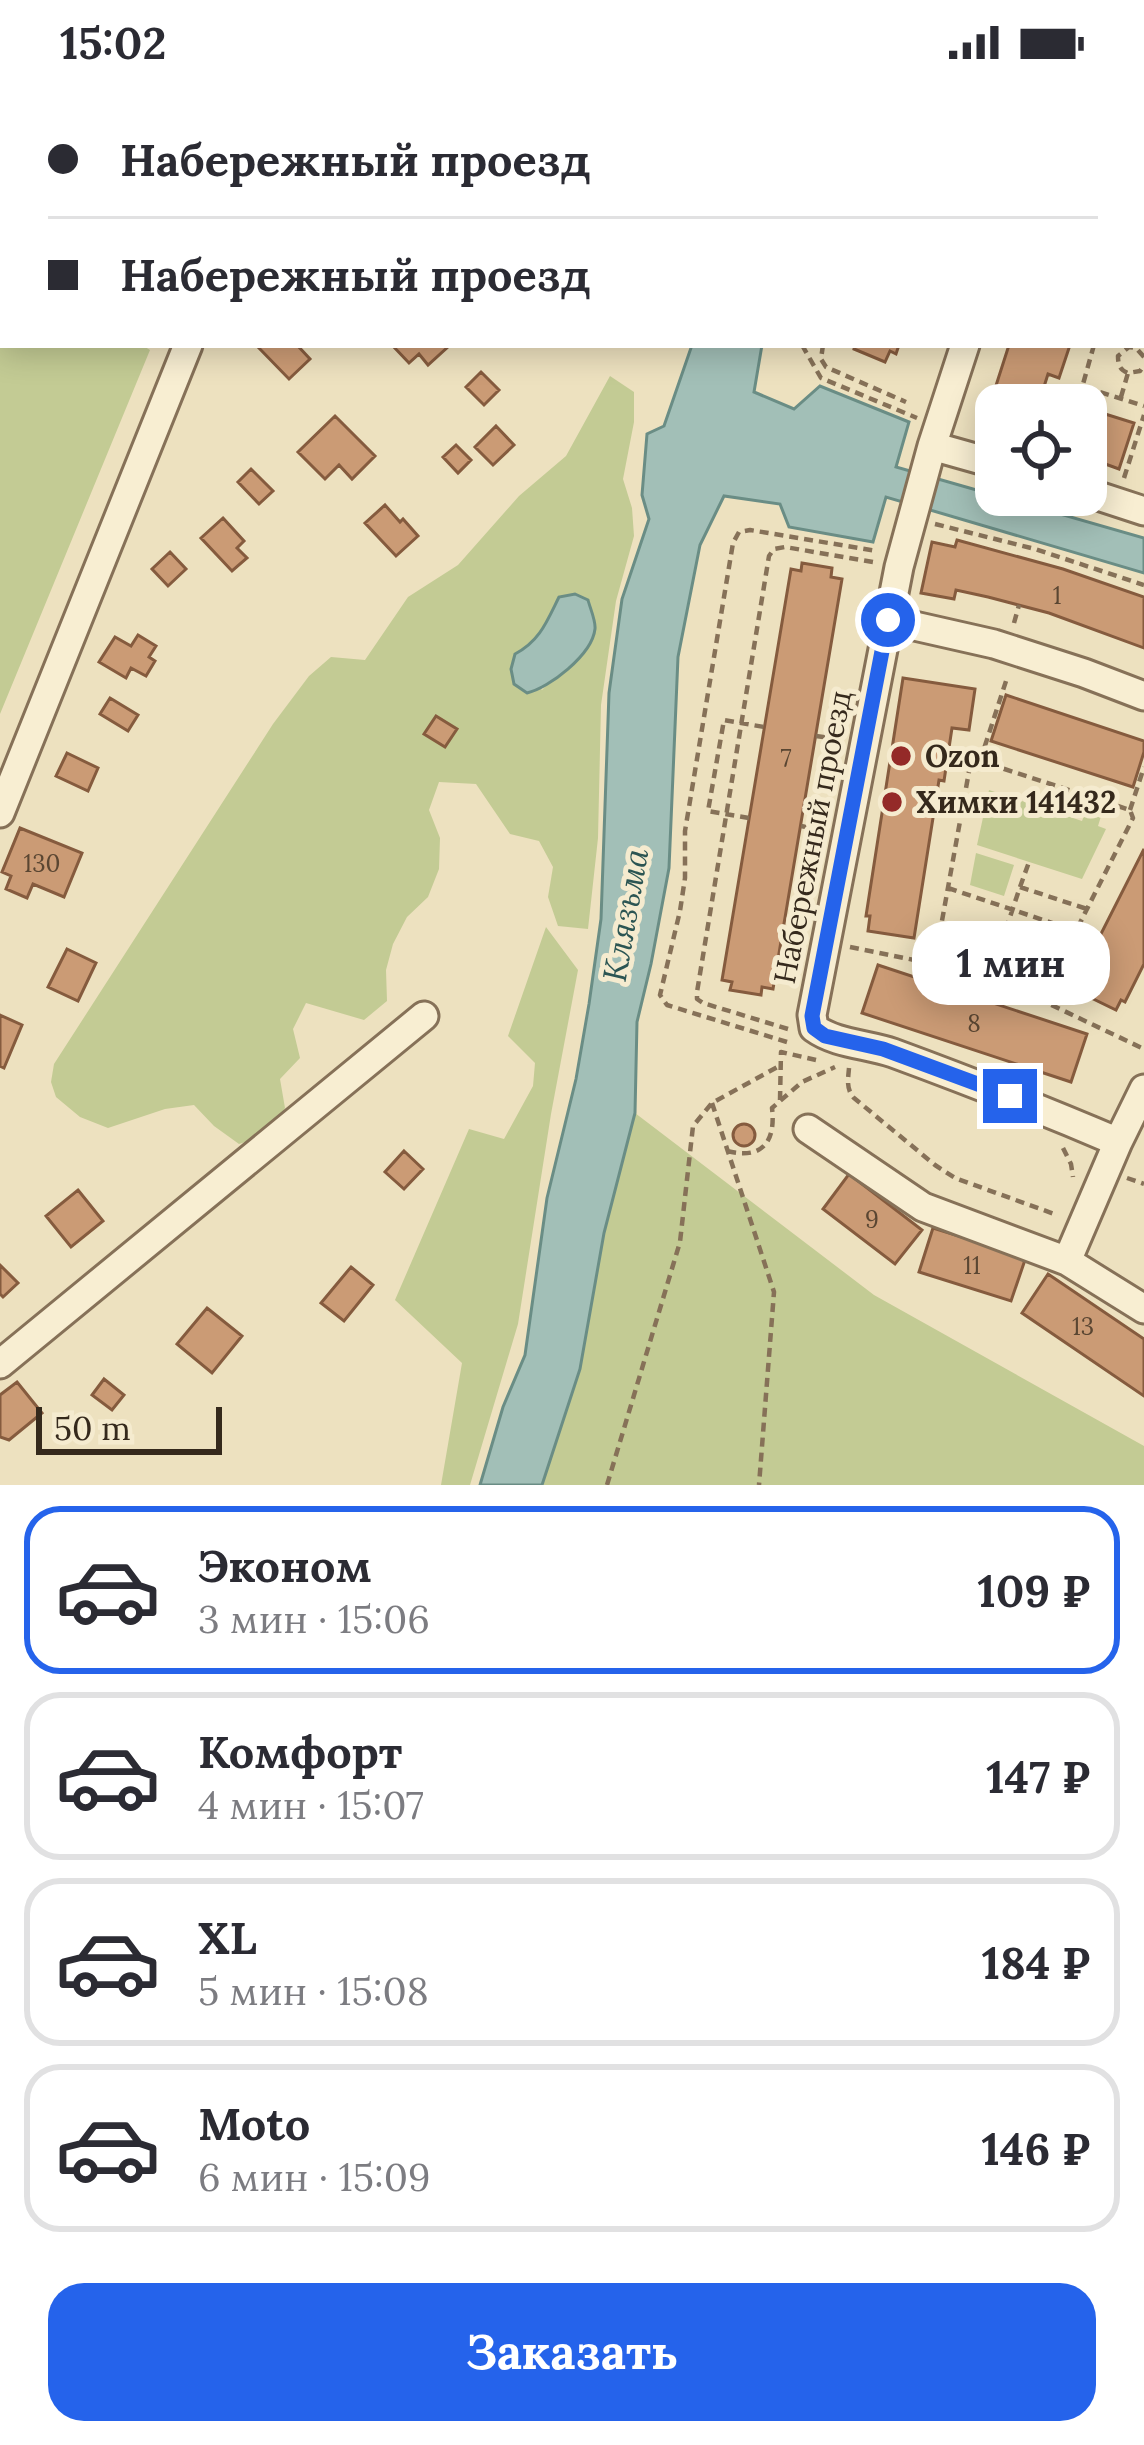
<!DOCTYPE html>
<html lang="ru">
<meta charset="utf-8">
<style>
:root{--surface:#fff;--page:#f7f7f7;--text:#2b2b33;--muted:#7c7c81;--line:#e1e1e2;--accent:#2563eb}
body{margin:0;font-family:Lora,serif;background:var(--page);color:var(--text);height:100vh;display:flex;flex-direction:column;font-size:45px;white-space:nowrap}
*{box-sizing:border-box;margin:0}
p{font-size:39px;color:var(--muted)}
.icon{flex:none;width:66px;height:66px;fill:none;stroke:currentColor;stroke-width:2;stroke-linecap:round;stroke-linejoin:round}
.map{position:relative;height:1401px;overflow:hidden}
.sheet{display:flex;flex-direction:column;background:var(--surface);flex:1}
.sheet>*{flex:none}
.hud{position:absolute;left:0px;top:0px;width:1146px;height:264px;box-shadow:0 6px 30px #0003;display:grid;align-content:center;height:264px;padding:0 48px;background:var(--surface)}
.fabs{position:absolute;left:975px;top:300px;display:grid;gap:24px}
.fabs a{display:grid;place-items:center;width:132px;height:132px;border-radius:24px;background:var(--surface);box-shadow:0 6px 30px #0003;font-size:60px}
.scale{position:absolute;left:36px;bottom:30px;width:186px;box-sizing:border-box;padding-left:12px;border:6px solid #35291c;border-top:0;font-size:33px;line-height:42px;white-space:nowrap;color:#35291c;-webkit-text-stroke:9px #f5ebcf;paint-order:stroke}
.end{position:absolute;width:54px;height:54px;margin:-27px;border:15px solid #2563eb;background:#fff;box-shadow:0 0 0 6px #fff}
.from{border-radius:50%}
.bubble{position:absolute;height:84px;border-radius:36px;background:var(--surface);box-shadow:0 6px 30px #0003;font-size:39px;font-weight:700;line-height:84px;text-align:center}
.hud b{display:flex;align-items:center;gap:42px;height:114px;font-size:45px}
.hud b+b{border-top:3px solid var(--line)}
.hud i{width:30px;height:30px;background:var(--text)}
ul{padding:21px 0 0;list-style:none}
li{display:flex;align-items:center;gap:36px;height:168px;margin:0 24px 18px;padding:0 24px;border:6px solid var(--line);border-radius:36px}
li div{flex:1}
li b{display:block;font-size:45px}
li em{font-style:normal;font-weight:700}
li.selected{border-color:var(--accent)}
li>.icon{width:108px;height:108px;stroke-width:1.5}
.primary-button{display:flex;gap:24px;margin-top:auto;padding:24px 48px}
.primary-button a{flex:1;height:138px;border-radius:36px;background:var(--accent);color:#fff;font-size:48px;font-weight:700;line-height:138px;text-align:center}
.status{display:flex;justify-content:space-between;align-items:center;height:84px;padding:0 60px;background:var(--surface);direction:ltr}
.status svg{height:33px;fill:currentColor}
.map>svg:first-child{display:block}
</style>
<div class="status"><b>15:02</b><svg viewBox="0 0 49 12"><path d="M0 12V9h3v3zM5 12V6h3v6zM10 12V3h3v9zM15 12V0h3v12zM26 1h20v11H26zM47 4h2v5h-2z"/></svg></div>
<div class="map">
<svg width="1144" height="1401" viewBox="0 0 1144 1401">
<rect width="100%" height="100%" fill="#ede1bf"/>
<!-- green -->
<path fill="#c3cb94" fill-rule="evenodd" d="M 0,197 L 3,198 L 3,261 L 142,261 L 150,266 L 0,630 Z
M 610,292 L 634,308 L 634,338 L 623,395 L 632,424 L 634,452 L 616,517 L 601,621 L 598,754 L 588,845 L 558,842 L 548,813 L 553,783 L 539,757 L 510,750 L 476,700 L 439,698 L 429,726 L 440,754 L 439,785 L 428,813 L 407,833 L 393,860 L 386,886 L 387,917 L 364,936 L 306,919 L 293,945 L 300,974 L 280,995 L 285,1024 L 268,1051 L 239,1060 L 214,1042 L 194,1021 L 165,1025 L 108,1044 L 80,1033 L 56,1013 L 51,998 L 54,980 L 273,640 L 309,592 L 331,573 L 365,576 L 408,513 L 458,481 L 519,412 L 566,372 ZM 559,513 L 565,588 L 552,595 L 542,606 L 515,570 C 539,557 547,537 559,513 Z
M 989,706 L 1082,737 L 1087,724 L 1102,729 L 1098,742 L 1106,745 L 1082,795 L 977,761 Z
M 976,769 L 1014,781 L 1004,812 L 970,801 Z
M 546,843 L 578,886 L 551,1030 L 518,1240 L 470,1401 L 441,1401 L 462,1279 L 395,1216 L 469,1045 L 504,1055 L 533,1002 L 535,979 L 508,952 Z
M 635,1029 L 874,1211 L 1144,1362 L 1144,1401 L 542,1401 L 580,1285 L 604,1149 Z"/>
<!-- water -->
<path fill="#a2bfb7" stroke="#6a8d85" stroke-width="3" d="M 692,261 L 762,261 L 754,308 L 794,325 L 820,302 L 909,338 L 896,383 L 1144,454 L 1144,489 L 886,413 L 873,458 L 789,443 L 780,420 L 724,412 L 700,461 L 678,573 L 669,784 L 651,880 L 637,938 L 635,1029 L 604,1149 L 580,1285 L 542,1401 L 480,1401 L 503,1323 L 525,1271 L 547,1114 L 576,995 L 589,920 L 601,835 L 609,609 L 622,515 L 649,435 L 642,411 L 647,350 L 664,342 Z
M 575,510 L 588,516 C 590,524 596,537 595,545 C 592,571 549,604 527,609 L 514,600 L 511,585 L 515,570 C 540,557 547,537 559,513 Z"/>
<!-- building -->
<path fill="#cb9b75" stroke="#855b3e" stroke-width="3" d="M 297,261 L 310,275 L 289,295 L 257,262 Z
M 392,261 L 450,261 L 428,281 L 419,270 L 409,279 Z
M 855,261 L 899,261 L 896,270 L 890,267 L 885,278 L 854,265 Z
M 1009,261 L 1070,261 L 1059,294 L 1048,290 L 1042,309 L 1078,321 L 996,321 L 996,350 L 982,345 Z
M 481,288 L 499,306 L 484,321 L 466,303 Z
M 1086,324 L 1134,339 L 1119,385 L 1097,377 L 1095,382 L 1086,379 Z
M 335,332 L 375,372 L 352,395 L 339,381 L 325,395 L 298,368 Z
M 496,342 L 514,361 L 493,381 L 475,363 Z
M 456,361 L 471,376 L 458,389 L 443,373 Z
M 251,385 L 273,407 L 259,420 L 238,398 Z
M 385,421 L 400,438 L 403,435 L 418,452 L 396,472 L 365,439 Z
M 223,434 L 244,457 L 237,464 L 247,474 L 232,487 L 201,454 Z
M 957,456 L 1063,485 L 1144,513 L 1144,564 L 1049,529 L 988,513 L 956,506 L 954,515 L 921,509 L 932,458 L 955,463 Z
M 170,468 L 186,485 L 168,502 L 152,485 Z
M 802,479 L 832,484 L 831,493 L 842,495 L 773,905 L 762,903 L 761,911 L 730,906 L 732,898 L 722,896 L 791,485 L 801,487 Z
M 138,551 L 156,562 L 149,573 L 155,577 L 146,592 L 131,584 L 126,594 L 99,578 L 115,553 L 131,562 Z
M 903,594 L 975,605 L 969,646 L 952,644 L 944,697 L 939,696 L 914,854 L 868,847 L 870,832 L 866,832 Z
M 1006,611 L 1144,657 L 1144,668 L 1133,703 L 991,657 Z
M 110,614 L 138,631 L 128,647 L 100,630 Z
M 436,632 L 457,645 L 445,663 L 424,650 Z
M 67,669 L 98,684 L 88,707 L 56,692 Z
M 20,744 L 82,769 L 64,813 L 33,800 L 27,814 L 6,805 L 11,792 L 2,788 Z
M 1144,765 L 1144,880 L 1125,918 L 1121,916 L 1116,926 L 1073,905 Z
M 67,865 L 96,879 L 78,917 L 48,903 Z
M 878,881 L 1087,950 L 1071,998 L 862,929 Z
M 0,931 L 22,941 L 4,984 L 0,982 Z
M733 1051a11 11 0 1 1 22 0a11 11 0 1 1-22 0Z
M 404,1067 L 423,1085 L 404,1105 L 385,1088 Z
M 849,1090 L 922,1146 L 895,1180 L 823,1125 Z
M 78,1106 L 103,1137 L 71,1163 L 46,1132 Z
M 933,1144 L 1026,1173 L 1011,1217 L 919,1188 Z
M 0,1181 L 18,1199 L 3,1213 L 0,1210 Z
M 351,1183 L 373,1201 L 344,1237 L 321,1219 Z
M 1048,1190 L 1144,1255 L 1144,1312 L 1022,1229 Z
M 207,1224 L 242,1252 L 212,1289 L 177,1260 Z
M 104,1295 L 124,1311 L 112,1326 L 92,1311 Z
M 17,1298 L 42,1329 L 9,1356 L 0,1353 L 0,1311 Z"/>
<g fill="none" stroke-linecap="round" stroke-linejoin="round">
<defs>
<path id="minor" d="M 291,3 L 292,0
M 1055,3 L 1056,0
M 1143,134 L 1144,134
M 965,261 L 932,362 L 899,483 L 812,931 L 814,944 C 836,960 867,960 893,969 C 969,997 1043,1026 1118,1058
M 932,362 L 996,380
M 1086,408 L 1144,427
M 888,536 L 994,560 L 1084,589 L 1144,612
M 0,729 L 188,261
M 808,1045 L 923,1123 L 1067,1177 L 1144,1225
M 1067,1177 L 1118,1058 L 1144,1005
M 0,1280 L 424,932"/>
</defs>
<!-- minor casing -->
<use href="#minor" stroke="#867158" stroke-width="33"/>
<!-- path -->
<path stroke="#867158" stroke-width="4.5" stroke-dasharray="9 6" stroke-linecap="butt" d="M 892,3 L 894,0
M 925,3 L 926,0
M 1143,87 L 1144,84
M 1143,244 L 1144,240
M 802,261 L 821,294 L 917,334
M 823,261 L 821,275 L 826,283 L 906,318
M 1094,261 L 1083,300 L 1087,304 L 1144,322
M 1144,273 L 1136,264 L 1129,263 L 1118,272 C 1118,281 1120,286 1128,289 L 1140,287 L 1144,281
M 1121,313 L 1128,289
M 1124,394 L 1144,331
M 935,440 L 1035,465 L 1144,501
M 1014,539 L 1019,521
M 816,652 L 838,655
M 980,677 L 1007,594
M 1130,726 L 1144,683
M 749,734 L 708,727 L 724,636 L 764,643
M 801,742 L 822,746
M 1020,803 L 1029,778
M 948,804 L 1076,847
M977 877a18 18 0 1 1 36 0a18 18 0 1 1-36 0Z
M 1001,860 L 1020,803 L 1087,825
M 850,863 L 924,878 L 1041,916 L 1144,965
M 934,881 L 970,682 L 973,677 L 980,677 L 1130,726 L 1133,734 L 1041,916
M 788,945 L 703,919 L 697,915 L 697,908 L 769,472 L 774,465 L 785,463 L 873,478
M 787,958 L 667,921 L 660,911 L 680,827 L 685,794 L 685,747 L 733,459 L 739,448 L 750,446 L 877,467
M 849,984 C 848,996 846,1005 854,1014 L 935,1081 L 955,1094 L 1057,1131
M 780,1016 L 781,968 L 816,976
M 712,1019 L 774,1208 L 759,1401
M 1063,1064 L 1071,1080 L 1073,1093
M 727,1067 C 762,1076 776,1058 772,1024 L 802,998 L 835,983
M 1127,1094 L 1144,1100
M 607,1401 L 680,1158 L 693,1042 L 712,1019 L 781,981"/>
<!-- minor -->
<use href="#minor" stroke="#f8eed2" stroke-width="27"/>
</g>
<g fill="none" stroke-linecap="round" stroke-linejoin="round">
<!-- route -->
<path stroke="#2563eb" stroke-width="15" d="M 888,536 L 812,932 L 814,944 L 825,952 L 883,965 L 1010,1012"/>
</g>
<!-- markers -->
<g fill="#942a28" stroke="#f5ebcf" stroke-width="4.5">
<circle cx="901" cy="672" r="12"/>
<circle cx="892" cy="718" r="12"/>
</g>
<g text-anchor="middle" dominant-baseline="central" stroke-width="10" stroke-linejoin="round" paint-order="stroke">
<!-- number labels -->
<g font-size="24" fill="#5a4632">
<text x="1057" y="511">1</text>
<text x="786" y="674">7</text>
<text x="42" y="779">130</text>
<text x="974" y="939">8</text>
<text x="872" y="1135">9</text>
<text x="972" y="1181">11</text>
<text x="1083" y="1242">13</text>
</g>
<!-- poi labels -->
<g font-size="30" font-weight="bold" fill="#35291c" stroke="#f5ebcf" text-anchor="start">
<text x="925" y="672">Ozon</text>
<text x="916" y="718">Химки 141432</text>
</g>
<!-- street labels -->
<g font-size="30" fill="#35291c" stroke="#f5ebcf">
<text transform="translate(812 753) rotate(-79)">Набережный проезд</text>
</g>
<!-- water labels -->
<g font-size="33" font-style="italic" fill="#2b5553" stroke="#f5ebcf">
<text transform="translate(625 831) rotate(-80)">Клязьма</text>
</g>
</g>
</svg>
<div class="fabs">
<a><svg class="icon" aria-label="locate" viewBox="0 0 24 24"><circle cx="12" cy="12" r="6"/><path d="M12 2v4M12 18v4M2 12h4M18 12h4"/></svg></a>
</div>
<div class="scale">50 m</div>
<i class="end from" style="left:888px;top:536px"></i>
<i class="end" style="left:1010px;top:1012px"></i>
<div class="bubble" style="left:912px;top:837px;width:198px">1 мин</div>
<div class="hud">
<b><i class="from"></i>Набережный проезд</b>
<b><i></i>Набережный проезд</b>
</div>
</div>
<section class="sheet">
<ul>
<li class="selected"><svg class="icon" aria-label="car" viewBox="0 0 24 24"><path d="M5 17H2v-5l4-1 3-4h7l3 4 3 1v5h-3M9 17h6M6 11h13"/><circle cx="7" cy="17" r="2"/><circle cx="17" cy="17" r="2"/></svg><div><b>Эконом</b><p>3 мин · 15:06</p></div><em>109 ₽</em></li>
<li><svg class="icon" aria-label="car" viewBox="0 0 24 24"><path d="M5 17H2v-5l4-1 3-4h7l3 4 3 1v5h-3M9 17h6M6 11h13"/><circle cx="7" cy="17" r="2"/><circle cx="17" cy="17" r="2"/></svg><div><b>Комфорт</b><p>4 мин · 15:07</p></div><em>147 ₽</em></li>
<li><svg class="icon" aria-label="car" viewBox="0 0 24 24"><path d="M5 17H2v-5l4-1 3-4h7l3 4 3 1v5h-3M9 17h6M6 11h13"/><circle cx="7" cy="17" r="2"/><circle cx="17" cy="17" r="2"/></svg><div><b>XL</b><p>5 мин · 15:08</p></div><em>184 ₽</em></li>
<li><svg class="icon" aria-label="car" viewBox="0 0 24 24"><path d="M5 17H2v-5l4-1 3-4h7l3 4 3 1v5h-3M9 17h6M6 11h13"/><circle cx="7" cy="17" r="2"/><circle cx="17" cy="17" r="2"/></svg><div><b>Moto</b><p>6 мин · 15:09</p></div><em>146 ₽</em></li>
</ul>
<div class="primary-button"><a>Заказать</a></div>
</section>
